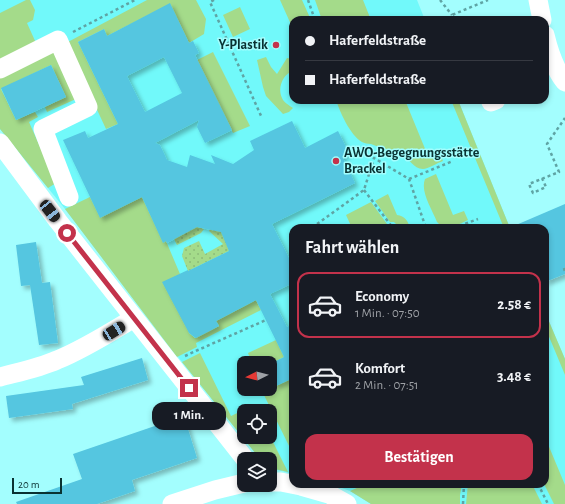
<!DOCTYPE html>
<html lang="de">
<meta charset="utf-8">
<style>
:root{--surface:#171b24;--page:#20242c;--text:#f1f3f6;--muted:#9ea1a6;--line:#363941;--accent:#c3324b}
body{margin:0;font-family:"Alegreya Sans",sans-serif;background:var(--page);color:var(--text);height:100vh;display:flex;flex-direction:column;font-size:15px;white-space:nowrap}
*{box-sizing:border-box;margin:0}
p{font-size:13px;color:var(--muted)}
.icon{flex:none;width:22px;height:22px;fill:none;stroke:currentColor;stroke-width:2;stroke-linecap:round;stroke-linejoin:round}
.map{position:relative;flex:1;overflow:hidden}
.sheet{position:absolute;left:289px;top:224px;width:260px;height:264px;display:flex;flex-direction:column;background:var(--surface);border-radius:12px;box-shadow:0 2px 6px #0003}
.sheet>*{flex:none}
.top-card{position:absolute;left:289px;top:16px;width:260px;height:88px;border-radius:12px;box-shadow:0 2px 6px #0003;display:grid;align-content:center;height:88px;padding:0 16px;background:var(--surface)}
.needle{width:26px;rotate:264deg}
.tools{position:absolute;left:237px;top:356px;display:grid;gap:8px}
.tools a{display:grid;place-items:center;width:40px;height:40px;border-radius:8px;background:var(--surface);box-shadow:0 2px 6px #0003;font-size:20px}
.scale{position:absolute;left:12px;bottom:10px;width:50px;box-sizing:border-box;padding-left:4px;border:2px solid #093232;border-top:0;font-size:11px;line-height:14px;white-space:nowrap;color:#093232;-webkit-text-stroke:3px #a3fefe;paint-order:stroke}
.end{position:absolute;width:18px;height:18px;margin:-9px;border:5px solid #c3324b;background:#fff;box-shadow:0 0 0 2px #fff}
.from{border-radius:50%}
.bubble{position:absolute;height:28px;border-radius:12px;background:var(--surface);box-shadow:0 2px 6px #0003;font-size:13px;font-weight:700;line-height:28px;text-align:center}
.car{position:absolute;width:12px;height:24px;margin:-12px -6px;border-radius:5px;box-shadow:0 0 3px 1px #0007;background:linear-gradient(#222 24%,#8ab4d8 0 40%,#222 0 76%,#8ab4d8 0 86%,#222 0)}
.top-card b{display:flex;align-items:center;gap:14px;height:38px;font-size:15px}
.top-card b+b{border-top:1px solid var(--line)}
.top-card i{width:10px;height:10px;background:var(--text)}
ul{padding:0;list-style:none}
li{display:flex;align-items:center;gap:12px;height:66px;margin:0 8px 6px;padding:0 8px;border:2px solid transparent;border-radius:12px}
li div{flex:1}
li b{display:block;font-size:15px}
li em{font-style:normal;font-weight:700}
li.active{border-color:var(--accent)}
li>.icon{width:36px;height:36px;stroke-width:1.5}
h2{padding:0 16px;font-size:18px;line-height:48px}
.primary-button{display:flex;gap:8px;margin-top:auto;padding:8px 16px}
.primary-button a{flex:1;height:46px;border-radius:12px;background:var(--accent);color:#fff;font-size:16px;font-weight:700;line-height:46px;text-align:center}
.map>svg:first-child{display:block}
</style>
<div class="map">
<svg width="565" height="504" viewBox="0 0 565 504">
<defs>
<pattern id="garden-dots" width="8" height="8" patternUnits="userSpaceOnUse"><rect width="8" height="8" fill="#a4db8a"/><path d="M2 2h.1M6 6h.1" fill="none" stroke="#8cbc78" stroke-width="1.8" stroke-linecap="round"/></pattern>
<filter id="shadow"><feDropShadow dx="3.5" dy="3.5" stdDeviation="2" flood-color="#0004"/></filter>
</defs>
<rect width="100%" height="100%" fill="#a3fefe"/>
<!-- built -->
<path fill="#71f9fa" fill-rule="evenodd" d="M 0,0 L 417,0 L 425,20 L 293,20 L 293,100 L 458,100 L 510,228 L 293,228 L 293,474 L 270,468 L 270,459 L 260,459 L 182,362 L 65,209 L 0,129 ZM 244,363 L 270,363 L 270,389 L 244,389 ZM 244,411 L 270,411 L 270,437 L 244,437 Z
M 545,312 L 565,359 L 565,504 L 371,504 L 350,491 L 331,484 L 545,484 Z"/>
<!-- grass -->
<path fill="#a4db8a" d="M 26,0 L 30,0 L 35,10 L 33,20 L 27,23 L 36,43 L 0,62 L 0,13 Z
M 147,0 L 196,0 L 206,19 L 204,34 L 189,43 L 170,4 L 107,36 L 104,29 L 78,42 L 118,124 L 106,129 L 66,43 Z
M 280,0 L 302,0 L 311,20 L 293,20 L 293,29 Z
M 315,0 L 363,0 L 371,20 L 322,20 Z
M 240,7 L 250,29 L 233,37 L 223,15 Z
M 53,50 L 76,99 L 47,112 L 45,107 L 66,97 L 51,65 L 1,89 L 16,120 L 35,112 L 38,117 L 29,122 L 56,183 L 48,188 L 0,129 L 0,77 Z
M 213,52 L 250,126 L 233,133 L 197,60 Z
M 266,57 L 271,67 L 277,74 L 287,58 L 293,59 L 293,71 C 283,74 277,88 282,98 C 284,103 289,105 293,108 L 289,112 L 283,114 L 266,96 L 263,87 L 257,60 Z
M 336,100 L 405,100 L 428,156 L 439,152 L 443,161 C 437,163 428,169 423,169 C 413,169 410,158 400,154 C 391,150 380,148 371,144 C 368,144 364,143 362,142 C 350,135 340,112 336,100 Z
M 451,100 L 458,100 L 510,228 L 504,228 Z
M 436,174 L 453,215 L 464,211 L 468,220 C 462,223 452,228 446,227 C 442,227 439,224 437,222 C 432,209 420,192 425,179 Z
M 388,194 L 397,215 C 405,216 408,221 410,228 L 395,228 L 396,224 L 394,222 L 390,222 L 375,201 Z
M 90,197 L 100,217 L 142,197 L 163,242 L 166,241 L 180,274 L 189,333 L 195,338 L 219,326 L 216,321 L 256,300 L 261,310 L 196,343 L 197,347 L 177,357 L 65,209 Z
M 371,202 L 387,224 L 387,228 L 352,228 L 346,215 Z
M 545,312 L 565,359 L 565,375 L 545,327 Z
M 276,340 L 284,357 L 270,364 L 270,363 L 252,363 L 248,353 Z
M 200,353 L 231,416 L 254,405 L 257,411 L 244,411 L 244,437 L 270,436 L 288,472 L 270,468 L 270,459 L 260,459 L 182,362 Z
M 270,375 L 276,386 L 293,378 L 293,454 L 261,389 L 270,389 Z
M 545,437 L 565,485 L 565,504 L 554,504 L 544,484 L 545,484 Z
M 366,484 L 462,484 L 460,495 L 460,504 L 371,504 L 350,491 Z
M 468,484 L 532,484 L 542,504 L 466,504 Z"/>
<!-- garden -->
<path fill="url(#garden-dots)" d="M 194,226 L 204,229 L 201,233 L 177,245 L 174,239 Z
M 211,227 L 221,227 L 229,251 L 188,271 L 182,256 L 184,248 L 199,241 L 205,254 L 223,244 L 209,231 Z"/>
<!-- building -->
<path fill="#54c6e0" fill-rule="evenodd" filter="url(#shadow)" d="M 170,3 L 189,43 L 193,41 L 199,53 L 195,55 L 232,130 L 205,143 L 197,127 L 199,120 L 155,143 L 160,145 L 167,160 L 187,167 L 190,155 L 215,164 L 211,155 L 233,164 L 254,150 L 250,141 L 292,121 L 305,148 L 338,131 L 349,153 L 342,156 L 355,183 L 272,224 L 293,266 L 293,283 L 270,294 L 287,327 L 293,324 L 293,378 L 276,386 L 270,375 L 270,364 L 284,357 L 256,300 L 216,321 L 219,326 L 196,338 L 189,333 L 162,282 L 188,270 L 188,271 L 229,251 L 221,232 L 197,227 L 167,243 L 166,241 L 163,243 L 142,197 L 100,218 L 63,140 L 85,131 L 88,138 L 118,124 L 78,42 L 104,29 L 107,36 ZM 164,57 L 182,93 L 145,112 L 127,76 Z
M 51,65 L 66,97 L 16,120 L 1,88 Z
M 565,204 L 565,274 L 545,282 L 545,228 L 509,228 Z
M 36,242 L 42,283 L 50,282 L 58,343 L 39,345 L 30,285 L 21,286 L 16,245 Z
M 142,358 L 148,380 L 72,404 L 73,409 L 9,418 L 6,396 L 84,385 L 81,377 Z
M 184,416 L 197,458 L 132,480 L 135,491 L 97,504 L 17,504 L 16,502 L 82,479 L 73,454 Z"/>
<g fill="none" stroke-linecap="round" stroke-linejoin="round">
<!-- path -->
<path stroke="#5fa4a4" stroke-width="2.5" stroke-dasharray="3 3" stroke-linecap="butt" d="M 214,0 L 210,2 L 262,118
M 308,0 L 315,20
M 440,0 L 452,15
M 454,20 L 452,15 L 488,0
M 73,32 L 135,0
M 542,178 L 546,187 L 533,193 L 529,184 L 559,172 L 547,144 L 565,118
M 409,179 L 453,161
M 364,190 L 393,228
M 313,228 L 313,227 L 364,190 L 374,158 L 409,179 L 426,228
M 454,228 L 478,219
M 564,268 L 565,273
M 185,356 L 198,350 L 266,320
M 538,484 L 548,504
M 463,504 L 464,484"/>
<!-- minor -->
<path stroke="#fff" stroke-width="19" d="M 538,0 L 542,20
M 545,35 C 549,52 554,68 565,82
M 0,69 L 58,40 L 88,107 L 43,129 L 69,197
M 491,102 L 496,100
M 0,143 L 58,221 L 245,459
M 0,377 C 19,372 39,368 57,360 C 84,349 109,333 134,318
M 270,482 L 281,482 L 301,486 L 329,494 L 347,504
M 172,504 L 215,490 L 244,483"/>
</g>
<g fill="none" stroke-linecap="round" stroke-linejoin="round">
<!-- route -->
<path stroke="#c3324b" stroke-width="5" d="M 67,233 L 189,388"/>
</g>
<!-- markers -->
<g fill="#c3324b" stroke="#a3fefe" stroke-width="1.5">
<circle cx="276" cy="45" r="4"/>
<circle cx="336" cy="161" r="4"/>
</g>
<g text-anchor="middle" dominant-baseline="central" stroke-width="3" stroke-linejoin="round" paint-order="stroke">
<!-- poi labels -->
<g font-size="14" font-weight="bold" fill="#093232" stroke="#a3fefe" text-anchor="end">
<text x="268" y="45">Y-Plastik</text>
<text x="344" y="153" text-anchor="start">AWO-Begegnungsstätte<tspan x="344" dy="16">Brackel</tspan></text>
</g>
</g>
</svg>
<div class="tools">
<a><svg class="needle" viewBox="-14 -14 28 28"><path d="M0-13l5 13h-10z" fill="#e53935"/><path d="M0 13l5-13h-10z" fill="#9ea1a6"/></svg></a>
<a><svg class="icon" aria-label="locate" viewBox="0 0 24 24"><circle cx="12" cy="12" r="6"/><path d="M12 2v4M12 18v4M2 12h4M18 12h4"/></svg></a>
<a><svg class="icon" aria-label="layers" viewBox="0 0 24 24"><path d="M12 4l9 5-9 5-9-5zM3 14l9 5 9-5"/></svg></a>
</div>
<div class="scale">20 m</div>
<i class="end from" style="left:67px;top:233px"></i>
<i class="end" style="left:189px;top:388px"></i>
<div class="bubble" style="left:152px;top:402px;width:74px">1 Min.</div>
<i class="car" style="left:50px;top:211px;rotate:142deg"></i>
<i class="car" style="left:114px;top:331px;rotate:58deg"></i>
<div class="top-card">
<b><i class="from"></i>Haferfeldstraße</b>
<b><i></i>Haferfeldstraße</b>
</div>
<section class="sheet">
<h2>Fahrt wählen</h2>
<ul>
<li class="active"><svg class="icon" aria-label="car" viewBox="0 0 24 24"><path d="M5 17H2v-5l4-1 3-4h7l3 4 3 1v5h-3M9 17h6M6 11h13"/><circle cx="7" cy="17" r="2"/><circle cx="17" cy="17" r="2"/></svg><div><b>Economy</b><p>1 Min. · 07:50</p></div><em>2.58 €</em></li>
<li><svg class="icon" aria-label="car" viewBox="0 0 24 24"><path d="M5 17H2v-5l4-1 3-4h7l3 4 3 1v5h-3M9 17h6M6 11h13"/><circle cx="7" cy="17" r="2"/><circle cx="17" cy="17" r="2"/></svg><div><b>Komfort</b><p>2 Min. · 07:51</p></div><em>3.48 €</em></li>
</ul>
<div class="primary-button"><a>Bestätigen</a></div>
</section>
</div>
